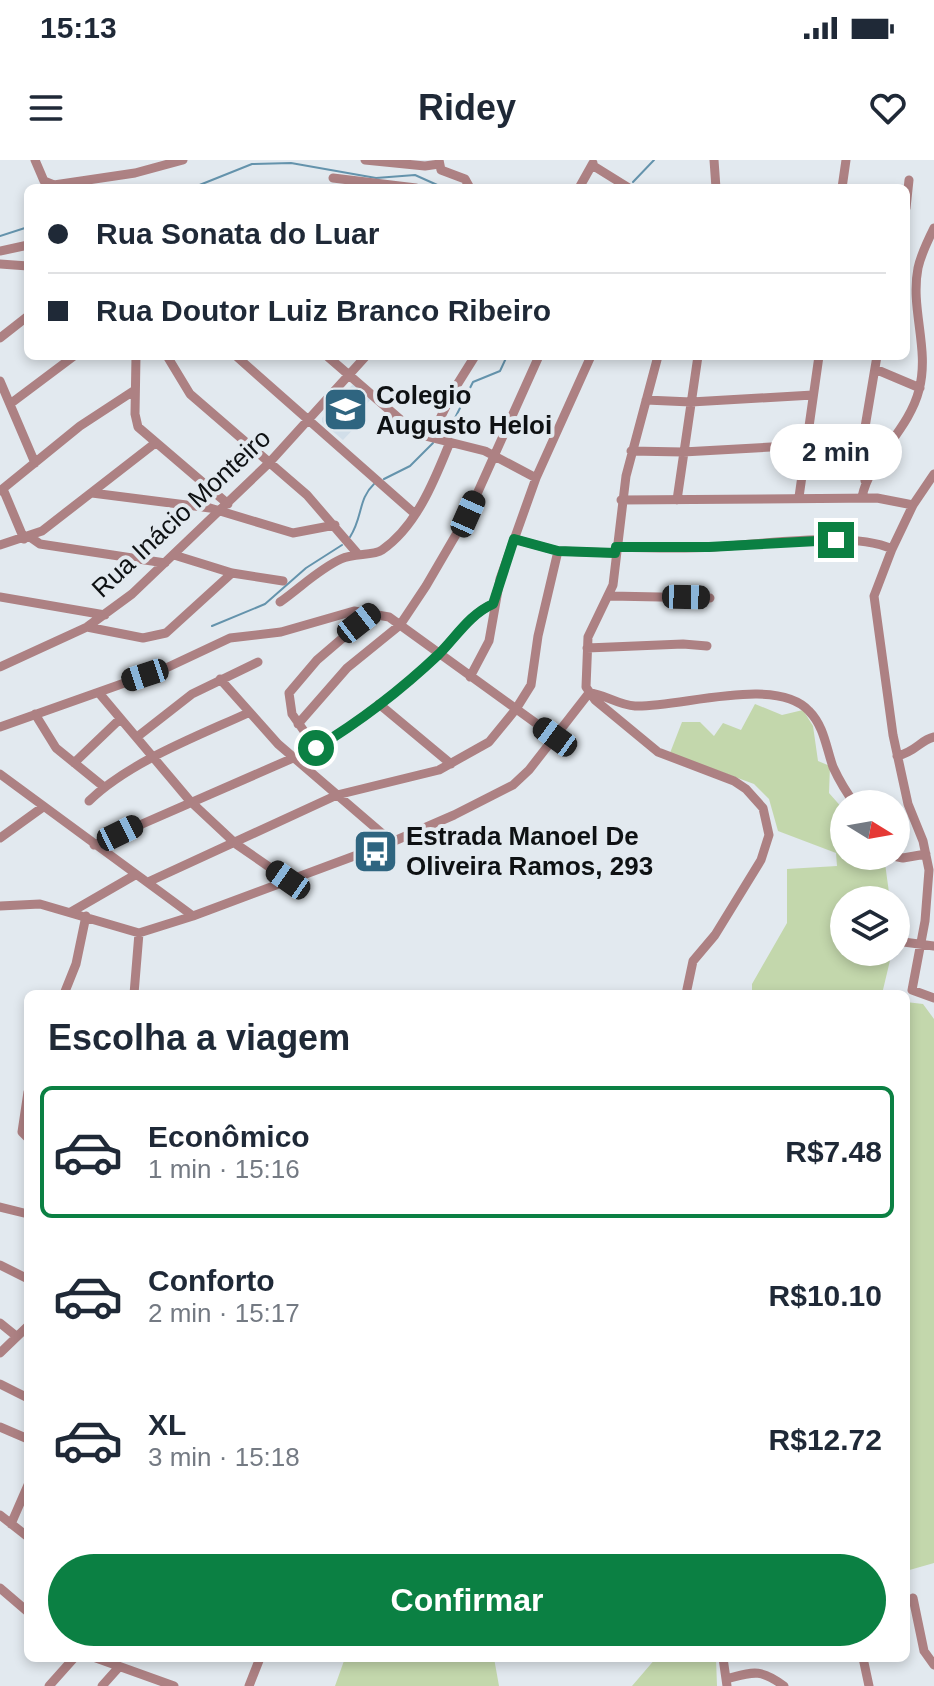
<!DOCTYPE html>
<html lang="pt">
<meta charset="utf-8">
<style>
:root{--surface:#fff;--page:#f6f6f7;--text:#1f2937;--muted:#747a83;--line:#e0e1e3;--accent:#0b8043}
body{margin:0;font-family:Arial,sans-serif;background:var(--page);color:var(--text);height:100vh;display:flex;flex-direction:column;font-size:30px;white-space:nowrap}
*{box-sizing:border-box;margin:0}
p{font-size:26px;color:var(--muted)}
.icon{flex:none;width:44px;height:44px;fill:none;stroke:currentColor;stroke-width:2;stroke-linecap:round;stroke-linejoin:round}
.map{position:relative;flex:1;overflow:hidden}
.side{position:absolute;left:24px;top:830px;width:886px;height:672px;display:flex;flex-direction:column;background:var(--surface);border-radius:12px;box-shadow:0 4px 12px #0003}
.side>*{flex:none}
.guide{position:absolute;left:24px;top:24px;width:886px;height:176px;border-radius:12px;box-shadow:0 4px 12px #0003;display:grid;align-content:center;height:176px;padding:0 24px;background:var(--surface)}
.needle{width:52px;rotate:101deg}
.fabs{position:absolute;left:830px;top:630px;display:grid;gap:16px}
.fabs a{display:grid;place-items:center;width:80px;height:80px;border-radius:50%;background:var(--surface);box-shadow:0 4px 12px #0003;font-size:40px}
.end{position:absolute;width:36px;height:36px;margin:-18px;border:10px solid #0b8043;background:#fff;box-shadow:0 0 0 4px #fff}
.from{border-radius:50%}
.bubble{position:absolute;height:56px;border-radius:28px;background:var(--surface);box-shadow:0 4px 12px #0003;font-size:26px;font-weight:800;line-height:56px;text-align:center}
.car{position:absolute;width:24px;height:48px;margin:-24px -12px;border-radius:10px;box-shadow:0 0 6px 2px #0007;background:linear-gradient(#222 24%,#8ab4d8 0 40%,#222 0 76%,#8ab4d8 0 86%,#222 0)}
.guide b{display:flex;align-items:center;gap:28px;height:76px;font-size:30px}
.guide b+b{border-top:2px solid var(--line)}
.guide i{width:20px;height:20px;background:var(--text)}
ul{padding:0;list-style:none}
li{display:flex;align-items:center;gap:24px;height:132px;margin:0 16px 12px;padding:0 8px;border:4px solid transparent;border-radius:12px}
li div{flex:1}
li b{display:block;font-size:30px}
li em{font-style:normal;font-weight:800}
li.selected{border-color:var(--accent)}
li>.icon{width:72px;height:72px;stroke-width:1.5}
h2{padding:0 24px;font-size:36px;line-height:96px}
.button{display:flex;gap:16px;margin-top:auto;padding:16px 24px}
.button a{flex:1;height:92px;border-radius:48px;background:var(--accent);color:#fff;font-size:32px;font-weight:800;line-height:92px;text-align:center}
.status{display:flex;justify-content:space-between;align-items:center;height:56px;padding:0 40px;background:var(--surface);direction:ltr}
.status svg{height:22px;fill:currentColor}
header{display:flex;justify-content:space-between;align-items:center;height:104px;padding:0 24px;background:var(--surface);font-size:36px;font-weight:800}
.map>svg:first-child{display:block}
</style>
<div class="status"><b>15:13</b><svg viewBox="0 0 49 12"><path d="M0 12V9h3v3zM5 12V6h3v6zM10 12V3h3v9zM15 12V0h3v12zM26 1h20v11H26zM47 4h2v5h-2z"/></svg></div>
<header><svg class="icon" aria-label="menu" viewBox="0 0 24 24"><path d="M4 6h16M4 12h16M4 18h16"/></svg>Ridey<svg class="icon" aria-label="heart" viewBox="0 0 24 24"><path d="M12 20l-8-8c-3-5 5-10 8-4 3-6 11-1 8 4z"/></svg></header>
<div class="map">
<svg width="934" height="1526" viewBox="0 0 934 1526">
<rect width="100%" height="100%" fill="#e2e9ef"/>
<!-- built -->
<path fill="#d1dee9" d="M 354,223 L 371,239 L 355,257 L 360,262 L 343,280 L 322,262 L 322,258 Z"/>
<!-- green -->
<path fill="#c3d7ac" d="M 755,544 L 782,555 L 803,550 L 813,566 L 818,601 L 830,606 L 829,633 L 844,650 L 844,696 L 884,696 L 890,740 L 844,740 L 844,792 L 892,792 L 882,834 L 752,834 L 752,824 L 787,763 L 787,709 L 837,706 L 836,693 L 778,671 L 769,639 L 754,624 L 670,593 L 682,562 L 700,562 L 714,576 L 723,563 L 741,570 Z
M 906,842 L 923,844 L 934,859 L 934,1403 L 906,1411 Z
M 345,1498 L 494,1498 L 499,1526 L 335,1526 Z
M 656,1498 L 716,1498 L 717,1526 L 632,1526 Z"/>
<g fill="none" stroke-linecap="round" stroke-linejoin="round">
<!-- stream -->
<path stroke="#6493ac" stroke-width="2" d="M 633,22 L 654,0
M 192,28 L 252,4 L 291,3 L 376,18 L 415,15 L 444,28
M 0,76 L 28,67
M 441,276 L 453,262 L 473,222 L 500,211 L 507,196
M 384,319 L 410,306 L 433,283
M 350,377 C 363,357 358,339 374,324
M 212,466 L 265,444 L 306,408 L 342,385"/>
<!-- minor -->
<path stroke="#ad8183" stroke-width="9" d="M 35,0 L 44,21 L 54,25 L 135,13 L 183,0
M 365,0 L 425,6 L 439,4
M 439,0 L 441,10 L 465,19 L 470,28
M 714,0 L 716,28
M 592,5 L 629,28
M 333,18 L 416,28
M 579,28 L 593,3
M 842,28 L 846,0
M 906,48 L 909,20
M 0,91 L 28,85
M 0,104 L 28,106
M 0,178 L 28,156
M 136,196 L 135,254 L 138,267 L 228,344
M 167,196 L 190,234 L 307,335 L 357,393
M 236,196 L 414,353
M 327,196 L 417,274 L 485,291 L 536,318
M 658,196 L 626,316 L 613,425 L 588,477 L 586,527 L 595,540 L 658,592 L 734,621 L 746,629 L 763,648 L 769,675 L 761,700 L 715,775 L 693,801 L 686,834
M 875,209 L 920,228
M 0,221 L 35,303
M 646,240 L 691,242 L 813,235
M 10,244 L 74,196
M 431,277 L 455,228 L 475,196
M 631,291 L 683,292 L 806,285
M 934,314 L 913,345 L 892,389 L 874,436 L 893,575 L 908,644 L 923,681 L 929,710 L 925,761 L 912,830 L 934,838
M 865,321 L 862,285 L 877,196
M 3,329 L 24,379
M 0,331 L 80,266 L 135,230
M 92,333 L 210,348 L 293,373 L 335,365
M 799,337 L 819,196
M 862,337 C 870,298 909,270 919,230 C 930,189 910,149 918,108 C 921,94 928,80 934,68
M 621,340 L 877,338 L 913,345
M 677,340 L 698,196
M 30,377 L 40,384 L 165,403
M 514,379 L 558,391 L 615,393
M 0,385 L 42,371 L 154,284
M 616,387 C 648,388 681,389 714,387 C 760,385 851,370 892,389
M 174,395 L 232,413 L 283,421
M 610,436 L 710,438
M 0,437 L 105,455
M 280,442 C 300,428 319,409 341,399 C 354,393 373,396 382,390 C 417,366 435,319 450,282
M 87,467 L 143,478 L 166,473 L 232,413
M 587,488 L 683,484 L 707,486
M 0,507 L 87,467 L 132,434 L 269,303 L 366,196
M 470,517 L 489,481 L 500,419 L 536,318 L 591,196
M 220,519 L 278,584 L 392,682
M 99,533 L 190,641 L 236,684 L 288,720
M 589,533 C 605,534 618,545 635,546 C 679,548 776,515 809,551 C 824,566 826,587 833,607 C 839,620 846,632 855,644
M 379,544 L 451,604
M 35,554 L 56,588 L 104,627
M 298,564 L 347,508 L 400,465 L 426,426 L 468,354 L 539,196
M 0,567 L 164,509 L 230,478 L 281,472 L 354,451 L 389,457 L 555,577
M 137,577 L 192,534 L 258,502
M 316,588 L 292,554 L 289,533 L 317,500 L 373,452
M 897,596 C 916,592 920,580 934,577
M 74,603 L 120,559
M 0,614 L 193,756
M 89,641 C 129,602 198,576 248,553
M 0,678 L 43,647
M 94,685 L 316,588 C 359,562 402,529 439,494 C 456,477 470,454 493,444
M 893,696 L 903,698 L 926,694
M 148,722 L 337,635 L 439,610 L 489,582 L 516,549 L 531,525 L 538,476 L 558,391
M 0,746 L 40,744 L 139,773 L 193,756 L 392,682 L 454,655 L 513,625 L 529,610 L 589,533
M 71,752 L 135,715
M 896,781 L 934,786
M 64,834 L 76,804 L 86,756
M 134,834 L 139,773
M 28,932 L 22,972 L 28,978
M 0,1047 L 28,1054
M 0,1105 L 28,1119
M 0,1163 L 16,1176
M 0,1193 L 28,1166
M 0,1224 L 28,1238
M 0,1267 L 28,1279
M 0,1355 L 28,1377
M 11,1364 L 28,1325
M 0,1428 L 28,1452
M 913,1438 L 924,1491 L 934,1505
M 96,1498 L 174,1526
M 723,1498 L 727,1526
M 863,1498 L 869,1526
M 726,1519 C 753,1512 760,1508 784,1526
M 49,1526 L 74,1498
M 102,1526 L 119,1507
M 249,1526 L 260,1498"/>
</g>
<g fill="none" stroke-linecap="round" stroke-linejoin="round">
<!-- route -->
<path stroke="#0b8043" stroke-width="10" d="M 316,588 C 359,562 402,529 439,494 C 456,477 470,454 493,444 L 514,379 L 558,391 L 615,393 L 616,387 L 709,387 L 836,380"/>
</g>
<!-- icons -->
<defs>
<symbol id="school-square" viewBox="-11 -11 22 22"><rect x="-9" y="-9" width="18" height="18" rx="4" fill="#2f6580" stroke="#e2e9ef"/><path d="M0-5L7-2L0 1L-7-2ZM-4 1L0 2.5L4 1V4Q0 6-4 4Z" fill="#fff"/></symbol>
<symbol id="bus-square" viewBox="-11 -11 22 22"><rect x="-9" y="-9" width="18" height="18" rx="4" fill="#2f6580" stroke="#e2e9ef"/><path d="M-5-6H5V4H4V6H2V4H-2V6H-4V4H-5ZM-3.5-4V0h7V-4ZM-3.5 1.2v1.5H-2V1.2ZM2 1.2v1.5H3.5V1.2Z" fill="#fff"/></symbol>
</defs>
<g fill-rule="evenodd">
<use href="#school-square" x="320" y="224" width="51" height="51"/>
<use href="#bus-square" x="350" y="666" width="51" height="51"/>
</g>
<g text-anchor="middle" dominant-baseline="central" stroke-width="8" stroke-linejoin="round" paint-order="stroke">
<!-- poi labels -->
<g font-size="26" font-weight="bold" fill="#0e1113" stroke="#e2e9ef" text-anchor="start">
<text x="376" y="235">Colegio<tspan x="376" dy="30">Augusto Heloi</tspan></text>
<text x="406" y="676">Estrada Manoel De<tspan x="406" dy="30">Oliveira Ramos, 293</tspan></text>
</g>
<!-- street labels -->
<g font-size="26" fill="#0e1113" stroke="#e2e9ef">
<text transform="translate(181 353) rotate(-43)">Rua Inácio Monteiro</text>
</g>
</g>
</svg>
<div class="fabs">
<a><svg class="needle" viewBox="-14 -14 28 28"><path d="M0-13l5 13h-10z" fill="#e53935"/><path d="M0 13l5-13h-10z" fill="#747a83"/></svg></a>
<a><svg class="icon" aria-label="layers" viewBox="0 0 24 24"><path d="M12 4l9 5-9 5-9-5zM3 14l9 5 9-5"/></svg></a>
</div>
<i class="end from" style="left:316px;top:588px"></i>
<i class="end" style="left:836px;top:380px"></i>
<div class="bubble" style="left:770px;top:264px;width:132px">2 min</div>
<i class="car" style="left:468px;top:354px;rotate:24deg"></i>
<i class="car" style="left:686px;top:437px;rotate:91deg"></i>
<i class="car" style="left:359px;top:463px;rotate:52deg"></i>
<i class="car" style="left:145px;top:515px;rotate:252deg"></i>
<i class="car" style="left:555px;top:577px;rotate:306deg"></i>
<i class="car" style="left:120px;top:673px;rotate:64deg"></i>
<i class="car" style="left:288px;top:720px;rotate:305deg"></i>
<div class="guide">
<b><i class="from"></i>Rua Sonata do Luar</b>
<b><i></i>Rua Doutor Luiz Branco Ribeiro</b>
</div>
<section class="side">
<h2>Escolha a viagem</h2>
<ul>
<li class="selected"><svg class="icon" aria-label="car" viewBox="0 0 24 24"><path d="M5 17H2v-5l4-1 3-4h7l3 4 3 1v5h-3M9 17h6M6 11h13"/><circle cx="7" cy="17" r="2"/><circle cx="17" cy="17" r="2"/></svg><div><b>Econômico</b><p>1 min · 15:16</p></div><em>R$7.48</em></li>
<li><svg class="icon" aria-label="car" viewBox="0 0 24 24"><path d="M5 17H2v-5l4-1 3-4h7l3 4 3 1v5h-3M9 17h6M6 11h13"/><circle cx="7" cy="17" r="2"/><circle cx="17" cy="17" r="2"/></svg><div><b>Conforto</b><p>2 min · 15:17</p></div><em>R$10.10</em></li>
<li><svg class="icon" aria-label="car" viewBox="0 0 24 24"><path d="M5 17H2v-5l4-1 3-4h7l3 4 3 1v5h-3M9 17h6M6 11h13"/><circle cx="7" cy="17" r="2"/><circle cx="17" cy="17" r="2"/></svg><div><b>XL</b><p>3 min · 15:18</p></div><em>R$12.72</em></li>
</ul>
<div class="button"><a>Confirmar</a></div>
</section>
</div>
